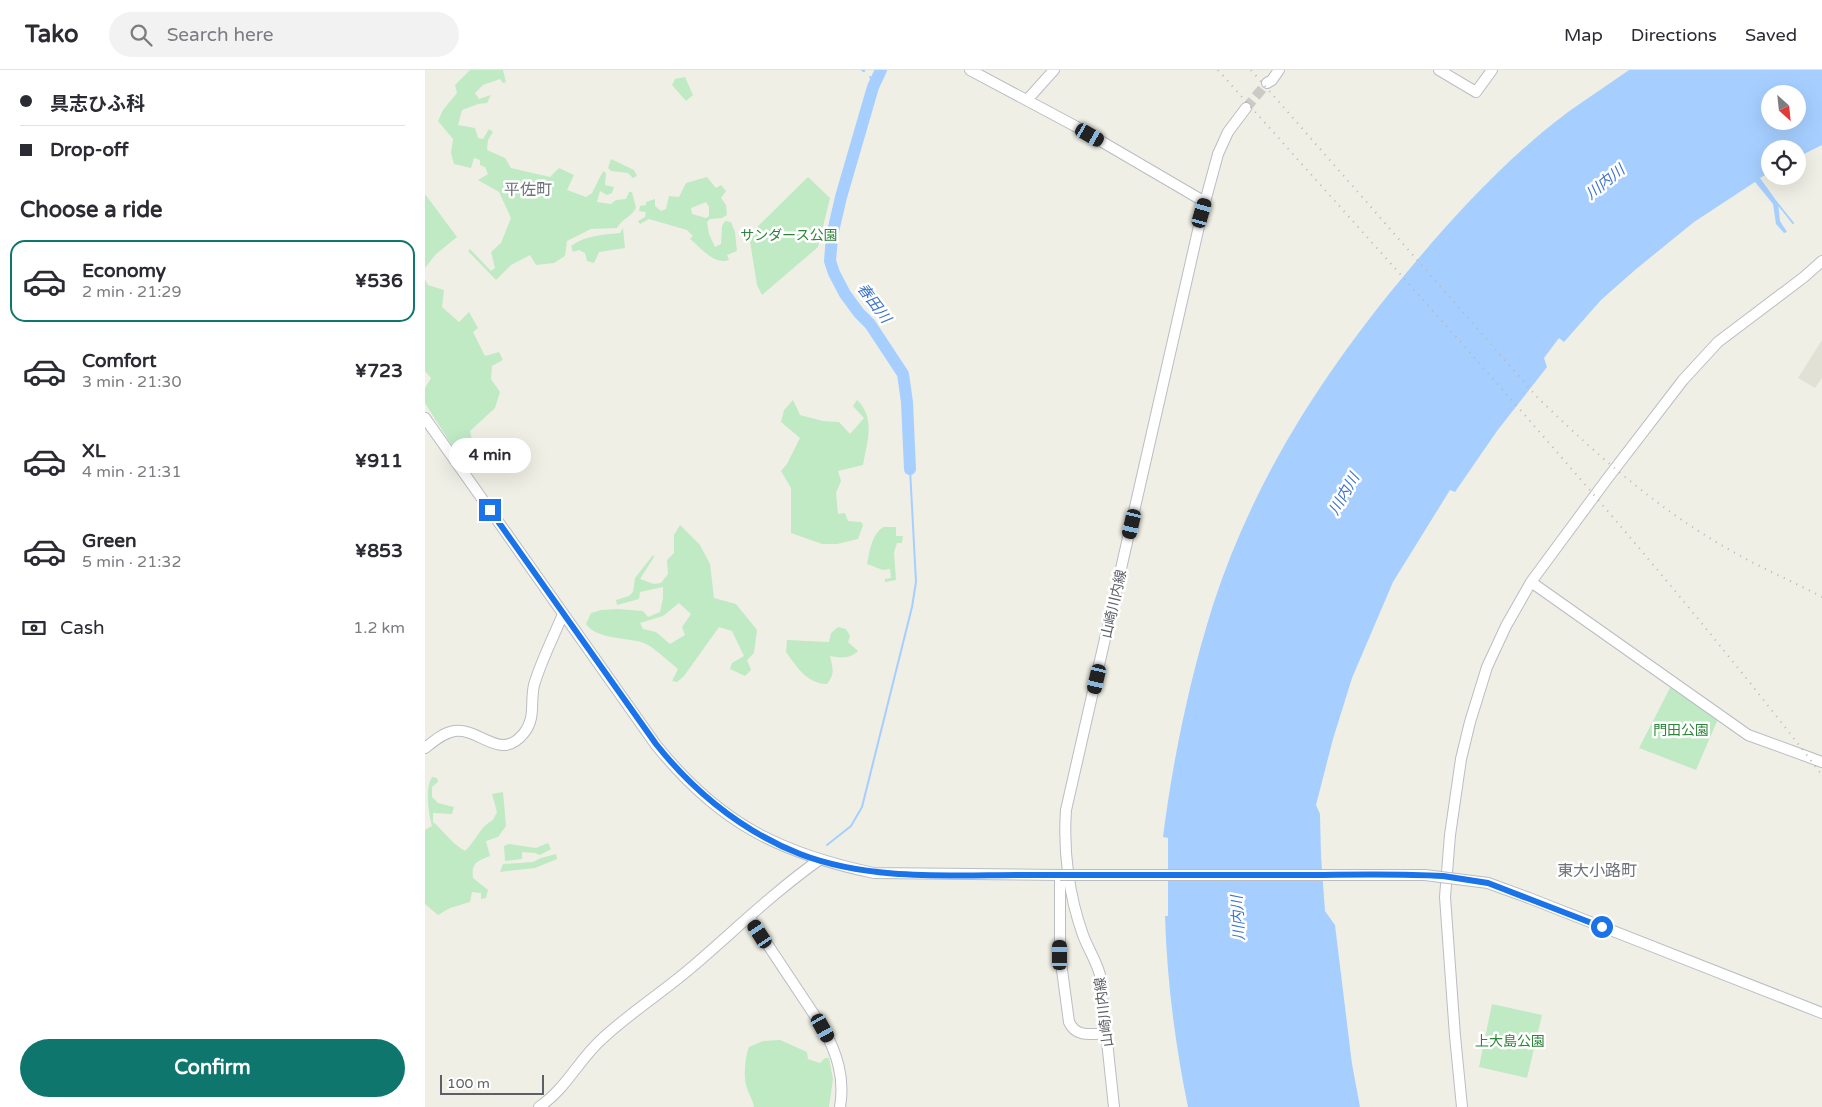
<!DOCTYPE html>
<meta charset="utf-8">
<style>
:root{--surface:#fff;--page:#f2f2f3;--text:#2b2b33;--muted:#7c7c81;--line:#e1e1e2;--accent:#0f766e}
body{margin:0;font-family:"Varela Round","Noto Sans JP",sans-serif;background:var(--page);color:var(--text);height:100vh;display:flex;flex-direction:column;font-size:19px;white-space:nowrap}
*{box-sizing:border-box;margin:0}
p{font-size:16px;color:var(--muted)}
.icon{flex:none;width:28px;height:28px;fill:none;stroke:currentColor;stroke-width:2;stroke-linecap:round;stroke-linejoin:round}
.map{position:relative;flex:1;overflow:hidden}
.details{display:flex;flex-direction:column;background:var(--surface);width:425px}
.details>*{flex:none}
.hud{display:grid;align-content:center;height:110px;padding:0 20px;background:var(--surface)}
.needle{width:32px;rotate:153deg}
.fabs{position:absolute;left:1336px;top:15px;display:grid;gap:10px}
.fabs a{display:grid;place-items:center;width:45px;height:45px;border-radius:50%;background:var(--surface);box-shadow:0 5px 20px #0002;font-size:25px}
.scale{position:absolute;left:15px;bottom:12px;width:104px;box-sizing:border-box;padding-left:5px;border:2px solid #5c6066;border-top:0;font-size:14px;line-height:18px;white-space:nowrap;color:#5c6066;-webkit-text-stroke:4px #fff;paint-order:stroke}
.end{position:absolute;width:22px;height:22px;margin:-11px;border:6px solid #1a73e8;background:#fff;box-shadow:0 0 0 2px #fff}
.from{border-radius:50%}
.bubble{position:absolute;height:35px;border-radius:18px;background:var(--surface);box-shadow:0 5px 20px #0002;font-size:16px;font-weight:800;line-height:35px;text-align:center}
.car{position:absolute;width:15px;height:30px;margin:-15px -8px;border-radius:6px;box-shadow:0 0 4px 1px #0007;background:linear-gradient(#222 24%,#8ab4d8 0 40%,#222 0 76%,#8ab4d8 0 86%,#222 0)}
.hud b{display:flex;align-items:center;gap:18px;height:48px;font-size:19px}
.hud b+b{border-top:1px solid var(--line)}
.hud i{width:12px;height:12px;background:var(--text)}
ul{padding:0;list-style:none}
li{display:flex;align-items:center;gap:15px;height:82px;margin:0 10px 8px;padding:0 10px;border:2px solid transparent;border-radius:15px}
li div{flex:1}
li b{display:block;font-size:19px}
li em{font-style:normal;font-weight:800}
li.current{border-color:var(--accent)}
li>.icon{width:45px;height:45px;stroke-width:1.5}
h2{padding:0 20px;font-size:22px;line-height:60px}
.pay{display:flex;align-items:center;gap:12px;height:55px;padding:0 20px;font-size:19px}
.pay p{margin-inline-start:auto}
.cta{display:flex;gap:10px;margin-top:auto;padding:10px 20px}
.cta a{flex:1;height:58px;border-radius:30px;background:var(--accent);color:#fff;font-size:20px;font-weight:800;line-height:58px;text-align:center}
header{display:flex;align-items:center;gap:30px;box-sizing:border-box;height:70px;padding:0 25px;background:var(--surface);border-bottom:1px solid var(--line)}
header strong{font-size:24px}
nav{display:flex;gap:28px;margin-inline-start:auto;font-size:18px}
.search{width:350px;height:45px;background:var(--page);display:flex;align-items:center;gap:12px;box-sizing:border-box;padding:0 18px;border-radius:28px;color:var(--muted);font-size:19px}
main{display:flex;flex:1;min-height:0}
.map>svg:first-child{display:block}
</style>
<header>
<strong>Tako</strong>
<div class="search"><svg class="icon" aria-label="search" viewBox="0 0 24 24"><circle cx="10" cy="10" r="6"/><path d="M15 15l6 6"/></svg>Search here</div>
<nav><a>Map</a><a>Directions</a><a>Saved</a></nav>
</header>
<main>
<section class="details">
<div class="hud">
<b><i class="from"></i>具志ひふ科</b>
<b><i></i>Drop-off</b>
</div>
<h2>Choose a ride</h2>
<ul>
<li class="current"><svg class="icon" aria-label="car" viewBox="0 0 24 24"><path d="M5 17H2v-5l4-1 3-4h7l3 4 3 1v5h-3M9 17h6M6 11h13"/><circle cx="7" cy="17" r="2"/><circle cx="17" cy="17" r="2"/></svg><div><b>Economy</b><p>2 min · 21:29</p></div><em>¥536</em></li>
<li><svg class="icon" aria-label="car" viewBox="0 0 24 24"><path d="M5 17H2v-5l4-1 3-4h7l3 4 3 1v5h-3M9 17h6M6 11h13"/><circle cx="7" cy="17" r="2"/><circle cx="17" cy="17" r="2"/></svg><div><b>Comfort</b><p>3 min · 21:30</p></div><em>¥723</em></li>
<li><svg class="icon" aria-label="car" viewBox="0 0 24 24"><path d="M5 17H2v-5l4-1 3-4h7l3 4 3 1v5h-3M9 17h6M6 11h13"/><circle cx="7" cy="17" r="2"/><circle cx="17" cy="17" r="2"/></svg><div><b>XL</b><p>4 min · 21:31</p></div><em>¥911</em></li>
<li><svg class="icon" aria-label="car" viewBox="0 0 24 24"><path d="M5 17H2v-5l4-1 3-4h7l3 4 3 1v5h-3M9 17h6M6 11h13"/><circle cx="7" cy="17" r="2"/><circle cx="17" cy="17" r="2"/></svg><div><b>Green</b><p>5 min · 21:32</p></div><em>¥853</em></li>
</ul>
<div class="pay"><svg class="icon" aria-label="cash" viewBox="0 0 24 24"><path d="M3 7h18v10H3z"/><circle cx="12" cy="12" r="2"/></svg>Cash<p>1.2 km</p></div>
<div class="cta"><a>Confirm</a></div>
</section>
<div class="map">
<svg width="1397" height="1037" viewBox="0 0 1397 1037">
<rect width="100%" height="100%" fill="#f0efe5"/>
<!-- education -->
<path fill="#e2e1d5" d="M 1397,270 L 1397,308 L 1390,318 L 1373,308 Z"/>
<!-- green -->
<path fill="#bfeac4" fill-rule="evenodd" d="M 45,0 L 78,0 L 81,12 L 78,13 L 75,9 L 58,15 L 50,23 L 54,29 L 66,25 L 62,33 L 53,34 L 37,40 L 33,55 L 50,58 L 53,68 L 58,69 L 64,59 L 68,62 L 63,70 L 62,80 L 80,88 L 86,98 L 125,107 L 134,98 L 149,105 L 142,120 L 161,127 L 167,123 L 178,101 L 181,103 L 180,115 L 189,117 L 187,123 L 182,125 L 175,121 L 172,132 L 186,134 L 191,130 L 201,129 L 204,122 L 207,122 L 211,138 C 206,147 197,149 192,158 L 166,159 L 142,171 L 140,186 L 129,193 L 111,195 L 105,185 L 86,195 L 71,210 L 43,181 L 45,179 L 66,201 L 70,198 L 66,182 L 76,173 L 86,148 L 74,122 L 53,110 L 63,104 L 60,97 L 55,95 L 55,90 L 49,88 L 46,98 L 29,94 L 26,83 L 28,69 L 13,51 L 18,40 L 32,23 L 30,15 Z
M 260,7 L 268,25 L 261,31 L 247,15 L 250,9 Z
M 186,89 L 209,100 L 212,106 L 208,108 L 203,103 L 186,101 L 183,98 Z
M 282,107 L 291,118 L 296,115 L 301,121 L 296,128 L 301,135 L 302,145 L 297,148 L 285,149 L 282,152 L 284,164 L 290,177 L 296,174 L 297,156 L 300,151 L 306,152 L 310,162 L 312,181 L 302,185 L 304,190 C 289,195 276,178 265,169 L 268,166 L 262,160 L 224,149 L 215,154 L 213,151 L 220,147 L 221,142 L 214,141 L 215,136 L 221,135 L 221,132 L 230,129 L 230,136 L 236,141 L 241,139 L 244,126 L 254,127 L 261,113 ZM 281,132 L 284,137 L 284,146 L 281,148 L 267,144 L 266,138 Z
M 383,107 L 405,128 L 393,177 L 337,225 L 332,215 L 324,165 Z
M 0,124 L 32,167 L 10,185 L 0,198 Z
M 198,158 L 200,178 L 174,182 L 169,193 L 162,191 L 160,183 L 154,180 L 148,182 L 146,176 C 162,165 177,165 195,163 Z
M 0,209 L 3,215 L 19,220 L 17,237 L 34,252 L 44,242 L 53,258 L 48,262 L 60,286 L 74,282 L 78,290 L 67,296 L 66,309 L 75,322 L 70,338 L 45,361 L 47,370 L 29,379 L 0,333 L 0,318 L 6,308 L 0,301 Z
M 368,330 L 375,345 L 398,351 L 414,352 L 425,364 L 439,348 L 428,336 L 432,330 C 451,348 442,372 438,395 L 413,401 L 416,411 L 411,423 L 413,444 L 420,443 L 423,451 L 436,452 L 438,455 L 433,469 L 412,474 L 397,474 L 366,463 L 366,418 L 356,401 L 362,394 L 375,368 L 356,352 L 359,340 Z
M 255,455 L 275,475 L 285,494 L 289,528 L 311,534 L 332,560 L 329,583 L 322,590 L 326,600 L 320,606 L 305,599 L 307,593 L 319,586 L 307,561 L 294,557 L 259,606 L 252,612 L 247,611 L 253,599 C 244,592 229,577 219,573 C 203,567 172,570 161,554 L 166,543 L 176,540 L 193,539 L 218,541 L 223,547 L 235,542 L 238,528 L 238,517 L 215,522 L 214,529 L 192,535 L 191,530 L 204,526 L 208,522 L 210,508 L 228,485 L 229,487 L 215,509 L 229,514 L 236,513 L 243,504 L 242,490 L 249,483 L 249,465 ZM 254,533 L 266,544 L 257,557 L 260,565 L 245,574 L 231,562 L 218,559 L 215,553 L 238,546 Z
M 458,457 L 471,457 L 471,466 L 478,466 L 477,473 L 472,473 L 469,482 L 471,510 L 460,512 L 460,509 L 466,508 L 465,499 L 458,500 L 442,494 C 445,480 446,466 458,457 Z
M 413,557 L 421,559 L 425,566 L 423,572 L 433,581 C 425,589 415,588 405,586 C 408,599 410,604 402,614 C 382,614 372,597 361,582 L 362,570 L 404,572 L 406,563 Z
M 1246,616 L 1293,649 L 1271,700 L 1214,678 Z
M 7,707 L 12,708 L 13,712 L 7,717 L 7,727 L 13,733 L 29,737 L 27,744 L 8,743 L 8,752 C 20,762 26,773 40,781 C 51,771 55,756 68,750 L 72,742 L 67,724 L 78,722 L 81,756 L 73,767 L 61,771 L 65,786 C 52,791 46,793 48,808 L 63,820 L 61,828 L 56,829 L 56,823 L 47,822 L 45,832 L 25,838 L 13,845 L 0,834 L 0,760 L 7,756 C 3,741 0,718 7,707 Z
M 123,773 L 126,779 L 115,785 L 110,783 L 97,782 L 97,789 L 80,791 L 79,776 L 84,774 L 111,778 Z
M 131,784 L 132,789 L 110,798 L 75,802 L 78,794 L 108,792 L 116,788 Z
M 1067,934 L 1117,945 L 1102,1008 L 1054,997 Z
M 355,970 L 382,982 L 383,989 L 395,993 L 400,988 L 404,988 L 408,1009 L 404,1037 L 329,1037 C 328,1030 324,1025 322,1018 C 318,1009 320,986 324,977 L 338,971 Z"/>
<!-- water -->
<path fill="#a6cfff" fill-rule="evenodd" d="M 1204,0 L 1397,0 L 1397,75 L 1373,87 L 1372,79 L 1345,79 L 1345,102 L 1335,108 L 1353,133 L 1355,151 L 1362,162 L 1359,163 L 1351,154 L 1348,134 L 1330,112 L 1269,152 L 1210,200 L 1176,230 L 1139,272 L 1134,268 L 1119,288 L 1122,297 L 1072,361 L 1030,422 L 1025,420 L 968,512 L 927,608 L 908,669 L 891,735 L 895,744 L 896,786 L 900,841 L 910,855 L 927,994 L 935,1037 L 763,1037 C 750,974 742,911 740,846 L 743,846 L 743,768 L 738,767 C 748,689 764,611 788,535 C 830,405 905,292 993,189 C 1038,136 1087,84 1143,42 C 1163,28 1184,14 1204,0 ZM 1345,24 L 1372,24 L 1372,51 L 1345,51 Z"/>
<g fill="none" stroke-linecap="round" stroke-linejoin="round">
<!-- stream -->
<path stroke="#a6cfff" stroke-width="2" d="M 437,0 L 439,1
M 445,7 L 450,12
M 1352,133 L 1368,153
M 402,775 L 426,756 L 437,737 L 487,537 L 491,512 L 485,399"/>
<!-- river -->
<path stroke="#a6cfff" stroke-width="12" d="M 456,0 L 448,17 L 416,127 L 407,166 L 405,191 L 409,203 L 420,224 L 434,243 L 445,254 L 478,304 L 482,332 L 485,399"/>
<!-- secondary-tunnel -->
<path stroke="#cbcbc5" stroke-width="10" stroke-dasharray="10 5" stroke-linecap="butt" d="M 821,38 L 842,13"/>
<defs>
<path id="secondary" d="M 545,0 L 650,56 L 780,132
M 1014,0 L 1051,22 L 1067,0
M 842,13 L 847,10 L 854,0
M 602,30 L 629,0
M 0,348 L 231,675 C 293,752 353,783 449,803 L 635,805 L 635,885 L 644,952 C 651,968 667,964 681,963
M 1106,512 L 1323,665 L 1397,692
M 0,678 C 9,671 18,663 29,661 C 55,657 75,693 99,663 C 111,648 105,632 109,615 C 116,591 128,568 138,544
M 1104,828 L 1397,943
M 325,848 L 398,958 C 412,983 420,1008 415,1037
M 114,1037 C 141,1019 154,989 178,968 C 206,942 238,922 267,897 C 309,861 349,822 394,790
M 689,1037 L 675,905 C 671,890 663,879 658,865 C 644,826 638,781 641,740 L 777,143 L 793,84 L 803,62 L 821,38
M 1037,1037 L 1030,966 L 1020,827 L 1025,765 L 1036,689 L 1045,652 L 1062,597 L 1081,556 L 1106,512 L 1182,409 L 1258,310 L 1293,272 L 1379,207 L 1397,191"/>
</defs>
<!-- secondary casing -->
<use href="#secondary" stroke="#babdc4" stroke-width="12"/>
<!-- secondary -->
<use href="#secondary" stroke="#fff" stroke-width="10"/>
<!-- rail -->
<path stroke="#b6b7b7" stroke-width="2" stroke-dasharray="1 6" stroke-linecap="butt" d="M 793,0 C 998,231 1209,459 1397,705
M 826,0 L 1113,328 C 1174,387 1237,443 1312,484 C 1340,500 1369,512 1397,527"/>
<defs>
<path id="secondary-bridge" d="M 635,805 L 1000,805 L 1063,813 L 1104,828"/>
</defs>
<!-- secondary-bridge casing -->
<use href="#secondary-bridge" stroke="#babdc4" stroke-width="12" stroke-linecap="butt"/>
<!-- secondary-bridge -->
<use href="#secondary-bridge" stroke="#fff" stroke-width="10"/>
</g>
<g fill="none" stroke-linecap="round" stroke-linejoin="round">
<!-- route -->
<path stroke="#1a73e8" stroke-width="6" d="M 65,440 L 231,674 C 270,723 317,761 375,784 C 445,811 524,805 598,805 C 688,805 778,805 868,805 C 918,805 969,803 1018,806 L 1063,813 L 1177,857"/>
</g>
<g text-anchor="middle" dominant-baseline="central" stroke-width="5" stroke-linejoin="round" paint-order="stroke">
<!-- park labels -->
<g font-size="14" fill="#2d843a" stroke="#fff">
<text x="364" y="165">サンダース公園</text>
<text x="1256" y="660">門田公園</text>
<text x="1085" y="971">上大島公園</text>
</g>
<!-- street labels -->
<g font-size="14" fill="#5c6066" stroke="#fff">
<text transform="translate(689 534) rotate(-77)">山崎川内線</text>
<text transform="translate(679 942) rotate(-97)">山崎川内線</text>
</g>
<!-- water labels -->
<g font-size="15" font-style="italic" fill="#3d74cd" stroke="#fff">
<text transform="translate(1180 112) rotate(-39)">川内川</text>
<text transform="translate(449 233) rotate(53)">春田川</text>
<text transform="translate(919 424) rotate(-60)">川内川</text>
<text transform="translate(813 848) rotate(-93)">川内川</text>
</g>
<!-- quarter labels -->
<g font-size="16" fill="#6d7279" stroke="#fff">
<text x="103" y="120">平佐町</text>
<text x="1172" y="801">東大小路町</text>
</g>
</g>
</svg>
<div class="fabs">
<a><svg class="needle" viewBox="-14 -14 28 28"><path d="M0-13l5 13h-10z" fill="#e53935"/><path d="M0 13l5-13h-10z" fill="#7c7c81"/></svg></a>
<a><svg class="icon" aria-label="locate" viewBox="0 0 24 24"><circle cx="12" cy="12" r="6"/><path d="M12 2v4M12 18v4M2 12h4M18 12h4"/></svg></a>
</div>
<div class="scale">100 m</div>
<i class="end from" style="left:1177px;top:857px"></i>
<i class="end" style="left:65px;top:440px"></i>
<div class="bubble" style="left:24px;top:368px;width:82px">4 min</div>
<i class="car" style="left:665px;top:65px;rotate:120deg"></i>
<i class="car" style="left:777px;top:143px;rotate:16deg"></i>
<i class="car" style="left:707px;top:454px;rotate:193deg"></i>
<i class="car" style="left:672px;top:609px;rotate:193deg"></i>
<i class="car" style="left:335px;top:864px;rotate:327deg"></i>
<i class="car" style="left:635px;top:885px;rotate:0deg"></i>
<i class="car" style="left:398px;top:958px;rotate:151deg"></i>
</div>
</main>
